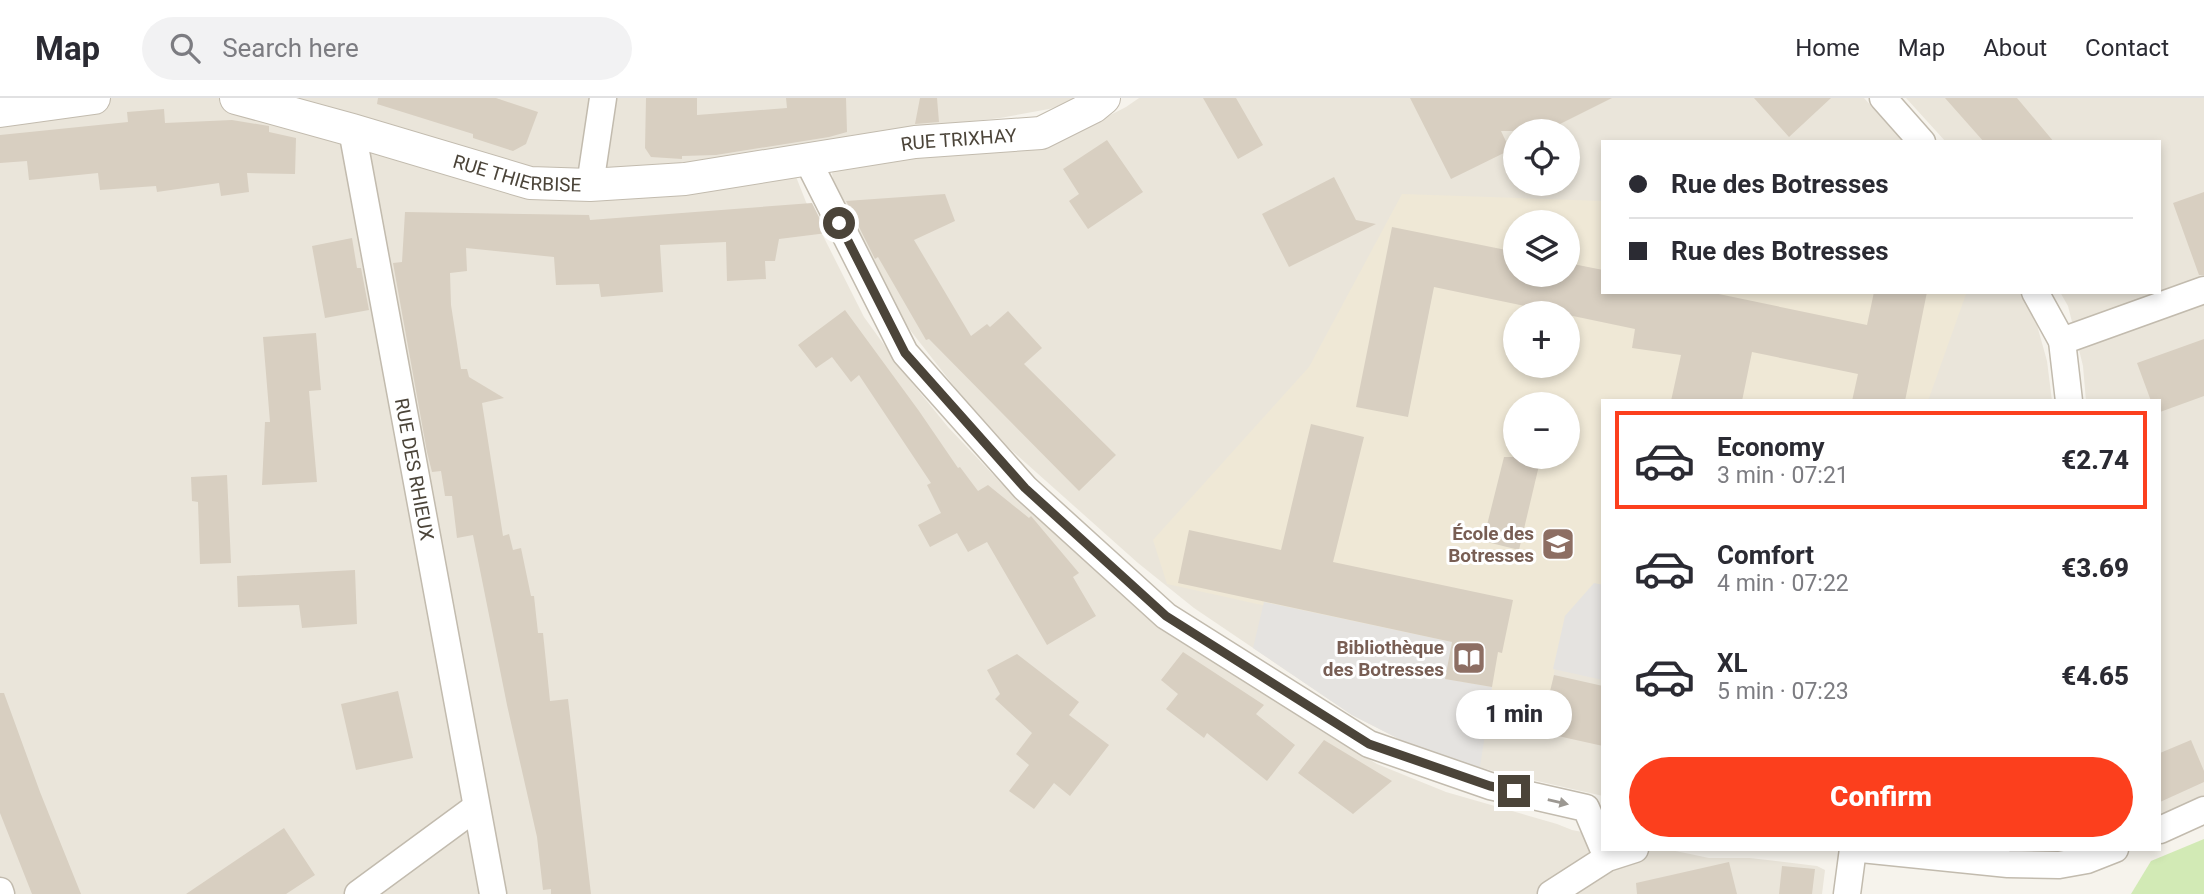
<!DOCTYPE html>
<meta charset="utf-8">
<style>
:root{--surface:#fff;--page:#f2f2f3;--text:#2b2b33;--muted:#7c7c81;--line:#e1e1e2;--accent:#fc3f1d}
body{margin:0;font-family:Roboto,sans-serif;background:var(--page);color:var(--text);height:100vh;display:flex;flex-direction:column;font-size:26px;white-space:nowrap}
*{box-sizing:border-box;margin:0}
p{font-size:23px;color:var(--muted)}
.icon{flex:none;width:38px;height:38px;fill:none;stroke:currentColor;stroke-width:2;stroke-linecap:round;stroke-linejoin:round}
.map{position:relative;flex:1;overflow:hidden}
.side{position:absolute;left:1601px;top:301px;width:560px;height:452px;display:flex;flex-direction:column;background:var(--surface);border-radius:0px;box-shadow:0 4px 10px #0003}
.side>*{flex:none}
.guide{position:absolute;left:1601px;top:42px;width:560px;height:154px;border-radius:0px;box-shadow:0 4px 10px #0003;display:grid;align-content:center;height:154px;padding:0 28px;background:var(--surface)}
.buttons{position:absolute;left:1503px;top:21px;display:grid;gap:14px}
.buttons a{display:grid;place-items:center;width:77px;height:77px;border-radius:50%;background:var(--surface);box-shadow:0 4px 10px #0003;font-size:35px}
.end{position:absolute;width:32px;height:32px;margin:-16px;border:9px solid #4b4439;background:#fff;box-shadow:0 0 0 4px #fff}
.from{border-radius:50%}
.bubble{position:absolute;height:49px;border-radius:24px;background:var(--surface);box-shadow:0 4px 10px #0003;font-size:23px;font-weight:800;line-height:49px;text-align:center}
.guide b{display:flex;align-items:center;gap:24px;height:66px;font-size:26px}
.guide b+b{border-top:2px solid var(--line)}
.guide i{width:18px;height:18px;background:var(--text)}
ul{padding:12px 0 0;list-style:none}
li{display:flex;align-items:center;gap:21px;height:98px;margin:0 14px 10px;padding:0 14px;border:4px solid transparent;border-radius:0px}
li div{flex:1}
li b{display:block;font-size:26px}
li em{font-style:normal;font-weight:800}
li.active{border-color:var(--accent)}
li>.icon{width:63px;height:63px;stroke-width:1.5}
.button{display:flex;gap:14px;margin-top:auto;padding:14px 28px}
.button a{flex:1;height:80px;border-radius:42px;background:var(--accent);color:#fff;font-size:28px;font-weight:800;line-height:80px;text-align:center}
header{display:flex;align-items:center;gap:42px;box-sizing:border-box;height:98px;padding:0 35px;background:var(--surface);border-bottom:2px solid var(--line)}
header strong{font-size:33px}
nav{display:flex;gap:38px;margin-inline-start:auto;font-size:24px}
.search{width:490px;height:63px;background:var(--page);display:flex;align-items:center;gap:18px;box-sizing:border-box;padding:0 24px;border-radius:38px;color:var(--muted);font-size:26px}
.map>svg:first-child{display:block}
</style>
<header>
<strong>Map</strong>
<div class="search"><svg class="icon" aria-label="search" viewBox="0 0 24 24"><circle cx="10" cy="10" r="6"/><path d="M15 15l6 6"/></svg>Search here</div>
<nav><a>Home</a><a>Map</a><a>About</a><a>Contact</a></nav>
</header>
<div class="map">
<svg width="2204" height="796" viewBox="0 0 2204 796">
<rect width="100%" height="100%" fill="#f6f3ec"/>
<!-- residential -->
<path fill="#eae5da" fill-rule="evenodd" d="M 0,0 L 1081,0 L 1049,11 L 1000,20 L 853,37 L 813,47 L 787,56 L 806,104 L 864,219 L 908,280 L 948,329 L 1000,384 L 1145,513 L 1196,550 L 1321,633 L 1377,666 L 1446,694 L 1557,726 L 1572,732 L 1603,738 L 1603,751 L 1666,751 L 1709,760 L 1750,760 L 1817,768 L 1825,772 L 1822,796 L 0,796 Z
M 1139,0 L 1864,0 L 1904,44 L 1603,44 L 1603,194 L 2022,194 L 2037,227 L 2047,263 L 2052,303 L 1603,303 L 1603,698 L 1493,673 L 1437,657 L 1401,642 L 1352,617 L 1194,510 L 1138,465 L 1009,350 L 957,292 L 910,232 L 875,175 L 834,87 L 832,75 L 835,69 L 1079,33 L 1126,9 ZM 1516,33 L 1568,33 L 1568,86 L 1516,86 ZM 1516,124 L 1568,124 L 1568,177 L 1516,177 ZM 1516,215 L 1568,215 L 1568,268 L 1516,268 ZM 1516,306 L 1568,306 L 1568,359 L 1516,359 Z
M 1906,0 L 2204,0 L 2204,706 L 2160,720 L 2160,303 L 2086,303 L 2083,268 L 2068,208 L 2060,194 L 2160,194 L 2160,44 L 1946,44 Z"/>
<!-- education -->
<path fill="#efe8d6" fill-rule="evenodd" d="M 1402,96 L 1603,103 L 1603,194 L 1965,194 L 1966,196 L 1928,303 L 1603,303 L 1603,487 L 1594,486 L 1565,518 L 1548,607 L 1437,584 L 1443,547 L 1167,486 L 1153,442 L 1309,269 ZM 1516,124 L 1568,124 L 1568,177 L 1516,177 ZM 1516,215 L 1568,215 L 1568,268 L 1516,268 ZM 1516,306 L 1568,306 L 1568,359 L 1516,359 Z"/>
<!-- green -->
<path fill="#d2eab5" d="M 2204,741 L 2204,796 L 2131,796 L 2151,763 Z"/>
<!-- parking -->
<path fill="#e5e3e0" d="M 1594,485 L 1603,487 L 1603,582 L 1553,571 L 1565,518 Z
M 1264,504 L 1452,544 L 1446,581 L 1492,589 L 1480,669 L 1437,657 L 1401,642 L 1352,617 L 1253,550 Z"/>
<!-- building -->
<path fill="#d8cfc1" d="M 378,0 L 496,0 L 538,14 L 526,46 L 513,53 L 473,40 L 473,36 L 377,6 Z
M 646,0 L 697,0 L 697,17 L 787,10 L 786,0 L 846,0 L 847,34 L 829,39 L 716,57 L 682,58 L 682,61 L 651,59 L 645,50 Z
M 920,0 L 937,0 L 939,24 L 915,26 Z
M 1203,0 L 1236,0 L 1263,47 L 1238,61 Z
M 1410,0 L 1612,0 L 1546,33 L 1501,33 L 1510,52 L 1451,81 Z
M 1754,0 L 1831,0 L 1789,39 Z
M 1945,0 L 2017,0 L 2054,44 L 1984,44 Z
M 164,11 L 165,25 L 232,22 L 269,28 L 269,34 L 296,40 L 295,76 L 247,75 L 249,94 L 221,98 L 219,85 L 157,94 L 156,88 L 100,92 L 98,75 L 29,82 L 27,63 L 0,65 L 0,37 L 128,24 L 127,14 Z
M 1107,42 L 1143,94 L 1088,131 L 1069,103 L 1079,96 L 1063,71 Z
M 1334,79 L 1356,122 L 1376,126 L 1289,169 L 1262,116 Z
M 2204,94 L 2204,177 L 2199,177 L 2173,105 Z
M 945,96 L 955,123 L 914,142 L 971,238 L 987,226 L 990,229 L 1008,213 L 1042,250 L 1024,266 L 1116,357 L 1079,393 L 929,241 L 926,242 L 878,159 L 875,161 L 846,103 Z
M 812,105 L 827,135 L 779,141 L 775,163 L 765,163 L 766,181 L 727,183 L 726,144 L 660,147 L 663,194 L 601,199 L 599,186 L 556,187 L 554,159 L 466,150 L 467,173 L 450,175 L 451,207 L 461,271 L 467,271 L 469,279 L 504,300 L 482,305 L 503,438 L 509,436 L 513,452 L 521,450 L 531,498 L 534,498 L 538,535 L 543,535 L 550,603 L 568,601 L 591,796 L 551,796 L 551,791 L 543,792 L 537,739 L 507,607 L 473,437 L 457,440 L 452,398 L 445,398 L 441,373 L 432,374 L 427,354 L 393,165 L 402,164 L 405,114 L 589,117 L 590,122 Z
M 1392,129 L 1516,154 L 1516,177 L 1568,177 L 1568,165 L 1603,172 L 1603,194 L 1709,194 L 1867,227 L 1874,194 L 1927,194 L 1905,303 L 1852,303 L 1858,276 L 1752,254 L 1742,303 L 1671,303 L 1681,257 L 1632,250 L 1635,231 L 1434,189 L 1408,319 L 1356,309 Z
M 352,140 L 357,170 L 361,170 L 369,212 L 325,220 L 312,148 Z
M 845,212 L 919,313 L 958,370 L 960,369 L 978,393 L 988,387 L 1029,420 L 1031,418 L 1079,475 L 1073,479 L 1096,518 L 1047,547 L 987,444 L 968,454 L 957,435 L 930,449 L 918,427 L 941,415 L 927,387 L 931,385 L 859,277 L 851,284 L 832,259 L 816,270 L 798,247 Z
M 316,235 L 321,292 L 309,293 L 317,384 L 262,387 L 265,324 L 270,324 L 263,239 Z
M 2204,241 L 2204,298 L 2160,314 L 2160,303 L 2151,303 L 2137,265 Z
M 1311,326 L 1364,339 L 1333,464 L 1513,502 L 1502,555 L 1498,554 L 1492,589 L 1445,581 L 1452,544 L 1178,485 L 1189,432 L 1281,452 Z
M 1504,359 L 1541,359 L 1519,452 L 1483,443 Z
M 227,377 L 231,465 L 200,466 L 198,404 L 192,403 L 191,379 Z
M 355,472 L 357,526 L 302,530 L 299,507 L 238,509 L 237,478 Z
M 1183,554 L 1264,607 L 1256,616 L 1295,647 L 1267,683 L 1207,635 L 1204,640 L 1166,611 L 1178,596 L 1161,582 Z
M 1017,556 L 1079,604 L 1069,617 L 1109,647 L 1070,698 L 1054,685 L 1034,711 L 1009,693 L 1029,667 L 1016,656 L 1032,635 L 995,601 L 1000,596 L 987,572 Z
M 1554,577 L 1603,588 L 1603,648 L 1540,634 Z
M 398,593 L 413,660 L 356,672 L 341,606 Z
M 0,595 L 4,595 L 40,694 L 81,796 L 32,796 L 0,715 Z
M 1324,642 L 1392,683 L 1353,716 L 1298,675 Z
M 2191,642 L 2204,673 L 2204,684 L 2160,704 L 2160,655 Z
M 284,730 L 315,777 L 286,796 L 186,796 Z
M 1729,764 L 1737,796 L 1637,796 L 1636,785 Z
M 1782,768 L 1815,771 L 1812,796 L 1779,796 Z"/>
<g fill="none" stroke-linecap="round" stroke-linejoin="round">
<defs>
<g id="minor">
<path d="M 1883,0 L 1922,44"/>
<path id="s1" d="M 352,32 L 493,796"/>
<path d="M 808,63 L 905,255 L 1025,390 L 1166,518 L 1369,646 L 1490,688 L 1586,710 L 1603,750"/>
<path d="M 590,87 L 603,0"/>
<path d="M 2035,194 L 2062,243 L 2069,303"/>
<path d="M 2062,243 L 2204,192"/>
<path d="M 2160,732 L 2204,712"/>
<path d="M 1861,751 L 2008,766 L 2059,767 L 2087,762 L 2115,751"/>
<path d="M 0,793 L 1,796"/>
<path d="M 358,796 L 475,710"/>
<path d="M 1551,796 L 1607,760 L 1635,751"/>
<path d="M 1847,796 L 1853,751"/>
</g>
<g id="tertiary">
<path id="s2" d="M 236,0 L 352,32 L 530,85 L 590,87 L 685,81 L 915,44 L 1041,35 L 1093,9 L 1104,0"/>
<path d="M 0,13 L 94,0"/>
</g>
</defs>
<!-- minor casing -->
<use href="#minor" stroke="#c2bbae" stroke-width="29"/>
<!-- tertiary casing -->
<use href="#tertiary" stroke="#c2bbae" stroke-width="34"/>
<!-- minor -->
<use href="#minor" stroke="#fff" stroke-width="26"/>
<!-- tertiary -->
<use href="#tertiary" stroke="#fff" stroke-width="32"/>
</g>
<!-- one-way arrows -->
<defs><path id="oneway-solid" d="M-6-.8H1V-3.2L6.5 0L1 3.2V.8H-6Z" transform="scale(1.75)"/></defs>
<use fill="#9c9892" href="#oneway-solid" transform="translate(1558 704) rotate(13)"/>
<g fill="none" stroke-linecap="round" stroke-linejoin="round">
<!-- route -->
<path stroke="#4b4439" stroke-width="9" d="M 839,125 L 905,255 L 1025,390 L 1166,518 L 1369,646 L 1490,688 L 1514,693"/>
</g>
<!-- icons -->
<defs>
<symbol id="school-square" viewBox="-11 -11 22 22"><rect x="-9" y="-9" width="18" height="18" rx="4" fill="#8d6e63" stroke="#fff"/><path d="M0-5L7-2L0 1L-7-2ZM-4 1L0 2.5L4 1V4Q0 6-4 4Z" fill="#fff"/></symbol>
<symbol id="library-square" viewBox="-11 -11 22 22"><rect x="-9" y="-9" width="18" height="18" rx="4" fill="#8d6e63" stroke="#fff"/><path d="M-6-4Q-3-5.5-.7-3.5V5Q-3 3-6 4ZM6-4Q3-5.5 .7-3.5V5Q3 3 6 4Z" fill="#fff"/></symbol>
</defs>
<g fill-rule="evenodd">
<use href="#school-square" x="1539" y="427" width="38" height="38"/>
<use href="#library-square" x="1450" y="541" width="38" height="38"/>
</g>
<g text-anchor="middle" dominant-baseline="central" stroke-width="6" stroke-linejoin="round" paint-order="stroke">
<!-- street labels -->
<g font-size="19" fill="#4b4439" stroke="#fff">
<text stroke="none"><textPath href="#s2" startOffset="738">RUE TRIXHAY</textPath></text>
<text stroke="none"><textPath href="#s2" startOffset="292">RUE THIERBISE</textPath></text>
<text stroke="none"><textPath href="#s1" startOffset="345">RUE DES RHIEUX</textPath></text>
</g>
<!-- education labels -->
<g font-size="19" font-weight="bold" fill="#785e54" stroke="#fff" text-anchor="end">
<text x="1534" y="435">École des<tspan x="1534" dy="22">Botresses</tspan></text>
<text x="1444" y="549">Bibliothèque<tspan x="1444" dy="22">des Botresses</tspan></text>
</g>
</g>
</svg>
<div class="buttons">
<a><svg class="icon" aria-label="locate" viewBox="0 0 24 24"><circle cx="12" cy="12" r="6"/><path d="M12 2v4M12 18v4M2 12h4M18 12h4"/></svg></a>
<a><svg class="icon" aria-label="layers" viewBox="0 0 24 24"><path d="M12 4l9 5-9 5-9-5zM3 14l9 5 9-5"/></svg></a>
<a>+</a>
<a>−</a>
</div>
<i class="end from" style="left:839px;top:125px"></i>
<i class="end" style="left:1514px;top:693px"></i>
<div class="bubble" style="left:1456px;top:592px;width:116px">1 min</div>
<div class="guide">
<b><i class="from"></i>Rue des Botresses</b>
<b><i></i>Rue des Botresses</b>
</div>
<section class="side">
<ul>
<li class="active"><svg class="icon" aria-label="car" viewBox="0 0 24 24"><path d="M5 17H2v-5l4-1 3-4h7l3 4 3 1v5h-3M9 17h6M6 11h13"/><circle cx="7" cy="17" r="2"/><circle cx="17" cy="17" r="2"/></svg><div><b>Economy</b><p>3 min · 07:21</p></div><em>€2.74</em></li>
<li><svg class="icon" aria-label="car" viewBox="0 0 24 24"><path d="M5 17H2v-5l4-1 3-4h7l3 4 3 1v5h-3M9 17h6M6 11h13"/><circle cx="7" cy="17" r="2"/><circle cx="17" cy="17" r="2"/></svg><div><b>Comfort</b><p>4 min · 07:22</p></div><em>€3.69</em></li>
<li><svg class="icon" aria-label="car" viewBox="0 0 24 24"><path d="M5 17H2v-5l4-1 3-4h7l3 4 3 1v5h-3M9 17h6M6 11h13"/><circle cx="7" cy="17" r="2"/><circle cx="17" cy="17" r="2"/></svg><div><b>XL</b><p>5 min · 07:23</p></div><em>€4.65</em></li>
</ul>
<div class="button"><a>Confirm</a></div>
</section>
</div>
